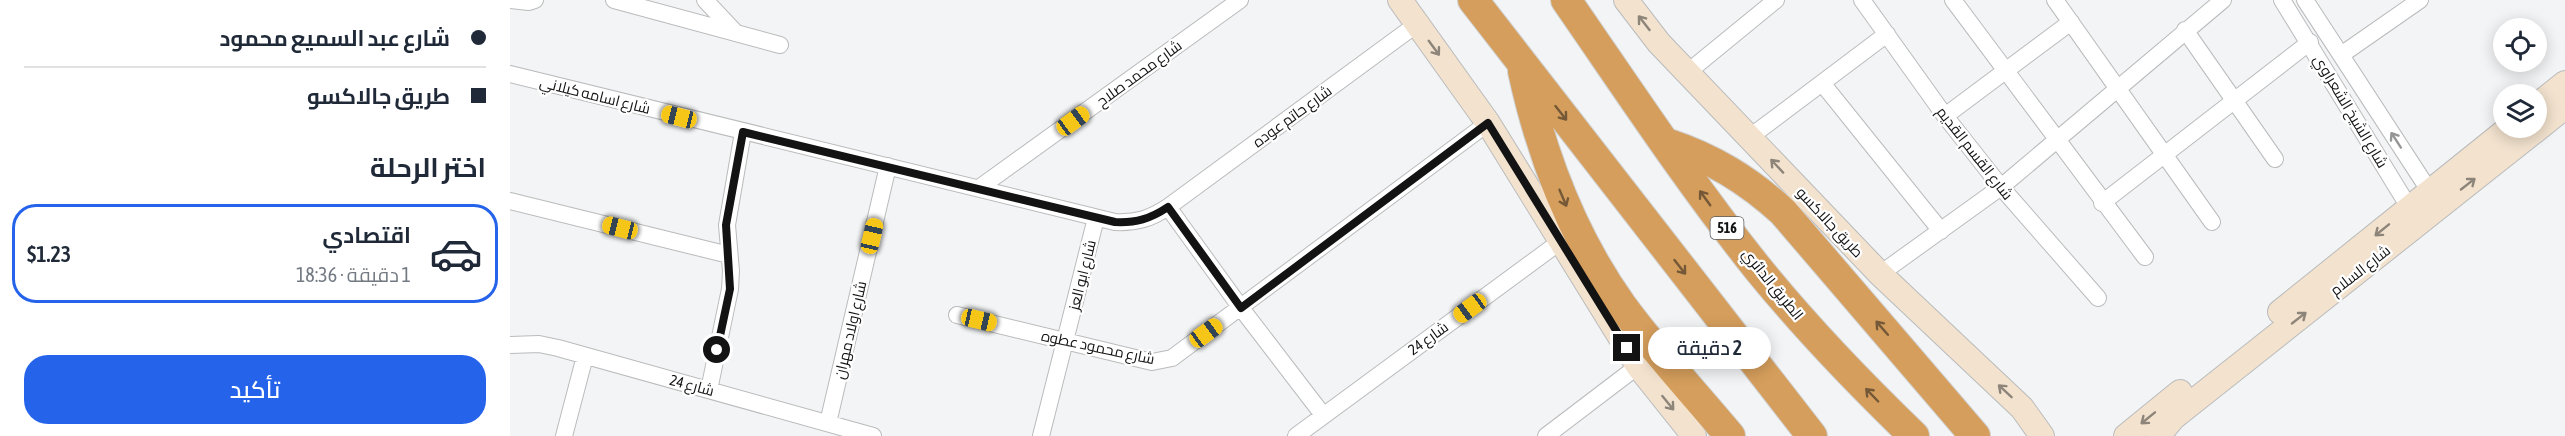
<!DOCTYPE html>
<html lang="ar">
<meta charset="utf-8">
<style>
:root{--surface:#fff;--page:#f2f2f3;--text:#1f2937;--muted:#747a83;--line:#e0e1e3;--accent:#2563eb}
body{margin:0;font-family:"Asap Condensed",Cairo,sans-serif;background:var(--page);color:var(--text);direction:rtl;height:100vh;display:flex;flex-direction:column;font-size:22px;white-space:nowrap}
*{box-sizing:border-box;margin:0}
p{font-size:20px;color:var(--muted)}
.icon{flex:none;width:33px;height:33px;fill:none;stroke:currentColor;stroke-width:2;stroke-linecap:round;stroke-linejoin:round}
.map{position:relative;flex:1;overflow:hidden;direction:ltr}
.sheet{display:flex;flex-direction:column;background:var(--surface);width:510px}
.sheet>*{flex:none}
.guide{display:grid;align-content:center;height:132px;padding:0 24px;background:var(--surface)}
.controls{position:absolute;left:1983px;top:18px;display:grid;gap:12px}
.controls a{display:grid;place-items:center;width:54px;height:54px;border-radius:50%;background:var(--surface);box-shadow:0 3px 15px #0003;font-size:30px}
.end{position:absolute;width:27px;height:27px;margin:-14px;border:8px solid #131314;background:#fff;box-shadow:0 0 0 3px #fff}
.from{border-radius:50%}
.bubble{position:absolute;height:42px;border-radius:21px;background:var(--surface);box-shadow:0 3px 15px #0003;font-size:20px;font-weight:600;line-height:42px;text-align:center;direction:rtl}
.car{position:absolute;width:18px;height:36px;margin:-18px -9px;border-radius:8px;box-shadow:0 0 4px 2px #0007;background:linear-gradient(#f5c518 24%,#345 0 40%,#f5c518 0 76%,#345 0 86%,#f5c518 0)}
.guide b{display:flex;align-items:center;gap:21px;height:57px;font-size:22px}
.guide b+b{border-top:2px solid var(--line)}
.guide i{width:15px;height:15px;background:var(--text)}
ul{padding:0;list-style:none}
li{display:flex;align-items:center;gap:18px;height:99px;margin:0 12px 9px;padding:0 12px;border:3px solid transparent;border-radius:24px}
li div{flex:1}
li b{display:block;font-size:22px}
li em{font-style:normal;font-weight:600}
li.selected{border-color:var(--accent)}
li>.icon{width:54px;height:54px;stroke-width:1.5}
h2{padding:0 24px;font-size:27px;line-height:72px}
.button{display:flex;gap:12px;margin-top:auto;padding:12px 24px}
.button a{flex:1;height:69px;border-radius:24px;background:var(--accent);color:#fff;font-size:24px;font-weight:600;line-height:69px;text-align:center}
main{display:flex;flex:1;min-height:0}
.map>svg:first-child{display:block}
</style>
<main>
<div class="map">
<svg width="2055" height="436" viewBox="0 0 2055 436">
<rect width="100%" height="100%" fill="#f3f4f5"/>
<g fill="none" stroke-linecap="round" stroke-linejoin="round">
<defs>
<path id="street" d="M 0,0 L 19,2 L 25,0
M 104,0 L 270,45
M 195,0 L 225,32
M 1352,0 L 1435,116 L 1491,187 L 1588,298
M 1443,0 L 1635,257
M 1545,0 L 1702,222
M 1772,0 L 1905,217
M 1795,0 L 1926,201
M 1675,30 L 1765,159
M 1831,55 L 1910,0
M 1178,72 L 1266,0
M 0,74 L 605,222 C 626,223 640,219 658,207 L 907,24
M 1312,83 L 1431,231
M 1435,116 L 1561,22
M 1240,137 L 1377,34
M 469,188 L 730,0
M 0,201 L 219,255
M 1592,203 L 1800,42
M 658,207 L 731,308 L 813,415
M 1370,274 L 1491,187 L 1713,0
M 447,315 L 642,362 L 662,358 L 978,123
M 0,345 L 29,344 L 48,348 L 363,436
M 199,390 L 220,289 L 221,271 L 217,225 L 233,132
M 318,423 L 378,166
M 54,436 L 75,356
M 531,436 L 586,218
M 786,436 L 1051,241
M 1036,436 L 1128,366"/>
<path id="secondary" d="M 890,0 L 978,123 L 1128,366 L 1184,436
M 1116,0 L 1149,43 L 1370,274 L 1512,408 L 1532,436
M 2026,106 L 2055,83
M 1770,312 L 1999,128
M 1616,436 L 1670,392
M 1648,436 L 1664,417 L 2055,107"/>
<path id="highway" d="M 963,0 L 1302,436
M 1056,0 C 1119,91 1180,184 1249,270 C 1297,329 1349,383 1404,436
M 1013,71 C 1031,154 1062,236 1112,306 C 1145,351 1184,393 1220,436
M 1156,143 C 1202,158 1238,180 1273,212 L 1465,436"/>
</defs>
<!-- street casing -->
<use href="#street" stroke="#babbbc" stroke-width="18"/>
<!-- secondary casing -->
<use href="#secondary" stroke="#babbbc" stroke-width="26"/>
<!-- highway casing -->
<use href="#highway" stroke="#d0d0d0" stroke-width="32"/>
<!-- street -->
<use href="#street" stroke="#fff" stroke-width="16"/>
<!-- secondary -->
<use href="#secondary" stroke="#f2e2ce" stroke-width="24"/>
<!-- highway -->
<use href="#highway" stroke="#d59e5c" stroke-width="30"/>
</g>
<!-- one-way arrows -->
<defs><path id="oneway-shaft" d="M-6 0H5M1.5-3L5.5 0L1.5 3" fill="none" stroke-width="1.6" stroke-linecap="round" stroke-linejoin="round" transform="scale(1.5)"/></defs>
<g stroke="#8e857a">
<use href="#oneway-shaft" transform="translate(1134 23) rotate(-128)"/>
<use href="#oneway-shaft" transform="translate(924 48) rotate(54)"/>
<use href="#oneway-shaft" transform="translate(1267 166) rotate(-133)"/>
<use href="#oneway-shaft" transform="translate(1958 184) rotate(-38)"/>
<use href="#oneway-shaft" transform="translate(1872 230) rotate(141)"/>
<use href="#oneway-shaft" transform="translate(1789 318) rotate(-38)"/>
<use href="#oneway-shaft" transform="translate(1495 391) rotate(-137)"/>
<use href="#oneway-shaft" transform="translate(1158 403) rotate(51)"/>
<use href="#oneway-shaft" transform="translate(1638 418) rotate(141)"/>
</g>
<g stroke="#745838">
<use href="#oneway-shaft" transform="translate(1051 113) rotate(52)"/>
<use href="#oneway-shaft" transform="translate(1053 198) rotate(67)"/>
<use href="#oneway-shaft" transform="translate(1195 198) rotate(-126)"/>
<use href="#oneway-shaft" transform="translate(1170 267) rotate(52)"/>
<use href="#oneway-shaft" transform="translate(1372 328) rotate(-131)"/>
<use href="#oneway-shaft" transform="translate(1362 395) rotate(-134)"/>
</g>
<use stroke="#959595" href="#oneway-shaft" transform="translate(1886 140) rotate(-123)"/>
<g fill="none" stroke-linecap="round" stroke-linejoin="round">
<!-- route -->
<path stroke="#131314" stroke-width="8" d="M 207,350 L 220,289 L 216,225 L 233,132 L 605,222 C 626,223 640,219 658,207 L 731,308 L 978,123 L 1117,348"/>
</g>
<g text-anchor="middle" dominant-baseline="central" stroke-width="4.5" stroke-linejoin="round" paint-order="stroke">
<!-- shield labels -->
<rect fill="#fff" stroke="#5a5a5a" stroke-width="1.5" x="1200.5" y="217" width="33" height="22" rx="4.5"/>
<g font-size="14" font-weight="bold" fill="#131314">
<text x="1217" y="228">516</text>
</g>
<!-- street labels -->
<g font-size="15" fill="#131314" stroke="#fff">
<text transform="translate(629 73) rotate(-36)">شارع محمد صلاح</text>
<text transform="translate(85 95) rotate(14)">شارع اسامه كيلاني</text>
<text transform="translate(1841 111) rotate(59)">شارع الشيخ الشعراوي</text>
<text transform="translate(782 116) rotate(-36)">شارع حاتم عوده</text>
<text transform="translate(1465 153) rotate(52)">شارع القسم القديم</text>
<text transform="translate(1320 222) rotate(47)">طريق جالاكسو</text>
<text transform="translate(1850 270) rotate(-38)">شارع السلام</text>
<text transform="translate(572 275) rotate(-76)">شارع ابو العز</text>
<text transform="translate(1263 284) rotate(51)">الطريق الدائري</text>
<text transform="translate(340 330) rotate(-77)">شارع اولاد مهران</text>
<text transform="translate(918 338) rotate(-36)">شارع 24</text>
<text transform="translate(588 347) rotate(12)">شارع محمود عطوه</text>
<text transform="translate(182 385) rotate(15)">شارع 24</text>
</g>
</g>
</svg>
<div class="controls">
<a><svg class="icon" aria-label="locate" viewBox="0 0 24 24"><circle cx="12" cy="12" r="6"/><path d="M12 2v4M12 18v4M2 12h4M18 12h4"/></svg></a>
<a><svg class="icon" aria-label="layers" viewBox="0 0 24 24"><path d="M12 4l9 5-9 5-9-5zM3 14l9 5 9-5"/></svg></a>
</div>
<i class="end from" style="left:207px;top:350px"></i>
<i class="end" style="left:1117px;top:348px"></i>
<div class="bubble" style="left:1138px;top:327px;width:123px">2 دقيقة</div>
<i class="car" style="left:169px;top:117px;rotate:284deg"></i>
<i class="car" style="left:563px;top:121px;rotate:54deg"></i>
<i class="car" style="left:110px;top:228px;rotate:284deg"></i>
<i class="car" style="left:362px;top:236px;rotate:13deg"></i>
<i class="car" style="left:960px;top:308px;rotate:234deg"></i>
<i class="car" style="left:469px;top:320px;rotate:103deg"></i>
<i class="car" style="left:696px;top:333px;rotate:54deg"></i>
</div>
<section class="sheet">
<div class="guide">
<b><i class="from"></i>شارع عبد السميع محمود</b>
<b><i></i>طريق جالاكسو</b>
</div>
<h2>اختر الرحلة</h2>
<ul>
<li class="selected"><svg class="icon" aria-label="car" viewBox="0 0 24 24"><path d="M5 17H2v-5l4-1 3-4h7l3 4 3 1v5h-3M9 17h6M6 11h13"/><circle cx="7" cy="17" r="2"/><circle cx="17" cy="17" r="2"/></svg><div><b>اقتصادي</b><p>1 دقيقة · 18:36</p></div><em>$1.23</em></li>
</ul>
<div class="button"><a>تأكيد</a></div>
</section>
</main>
